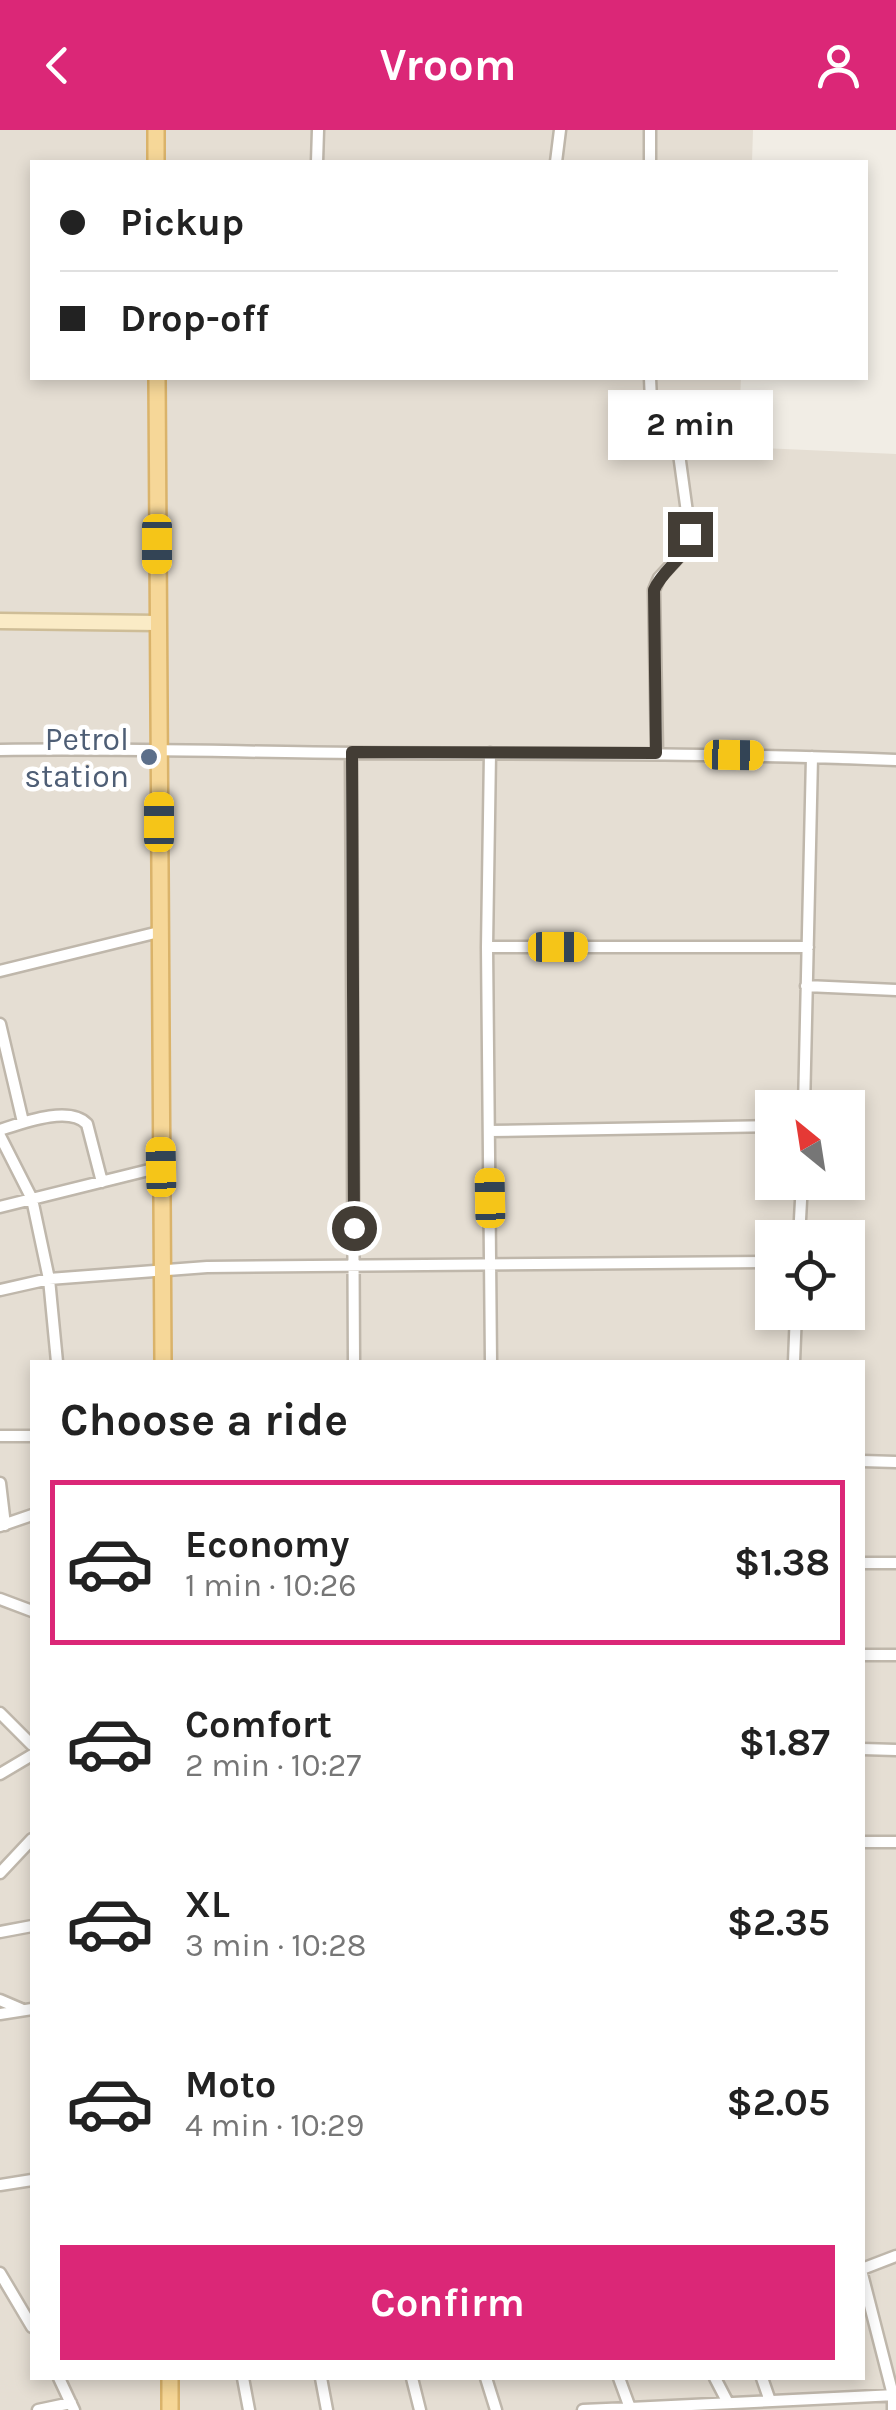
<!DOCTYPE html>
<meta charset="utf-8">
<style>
:root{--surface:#fff;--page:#f6f6f6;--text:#222;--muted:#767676;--line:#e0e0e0;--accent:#db2777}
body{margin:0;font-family:Karla,sans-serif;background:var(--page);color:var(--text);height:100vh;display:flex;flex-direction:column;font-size:38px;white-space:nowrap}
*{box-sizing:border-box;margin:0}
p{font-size:32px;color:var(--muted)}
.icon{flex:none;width:55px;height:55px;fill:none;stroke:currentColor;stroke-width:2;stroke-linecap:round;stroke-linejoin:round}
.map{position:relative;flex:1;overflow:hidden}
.details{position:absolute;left:30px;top:1230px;width:835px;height:1020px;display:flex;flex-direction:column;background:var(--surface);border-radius:0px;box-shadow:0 5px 15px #0003}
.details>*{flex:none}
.guide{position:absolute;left:30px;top:30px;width:838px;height:220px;border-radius:0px;box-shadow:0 5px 15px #0003;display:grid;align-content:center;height:220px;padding:0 30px;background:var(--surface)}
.needle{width:65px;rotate:330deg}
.buttons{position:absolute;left:755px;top:960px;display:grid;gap:20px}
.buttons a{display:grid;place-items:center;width:110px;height:110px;border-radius:0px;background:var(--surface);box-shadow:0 5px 15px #0003;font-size:50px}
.end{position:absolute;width:45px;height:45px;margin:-22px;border:12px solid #433d35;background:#fff;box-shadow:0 0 0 5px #fff}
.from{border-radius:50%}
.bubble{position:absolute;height:70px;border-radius:0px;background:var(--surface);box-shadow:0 5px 15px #0003;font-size:32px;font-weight:700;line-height:70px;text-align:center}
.car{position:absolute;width:30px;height:60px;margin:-30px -15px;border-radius:12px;box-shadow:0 0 8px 2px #0007;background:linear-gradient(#f5c518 24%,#345 0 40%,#f5c518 0 76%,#345 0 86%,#f5c518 0)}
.guide b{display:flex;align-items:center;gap:35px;height:95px;font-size:38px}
.guide b+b{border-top:2px solid var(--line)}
.guide i{width:25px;height:25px;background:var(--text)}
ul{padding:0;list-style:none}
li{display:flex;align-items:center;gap:30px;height:165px;margin:0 20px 15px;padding:0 10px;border:5px solid transparent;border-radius:0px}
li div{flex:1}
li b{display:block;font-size:38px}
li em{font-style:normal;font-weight:700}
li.on{border-color:var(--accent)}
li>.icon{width:90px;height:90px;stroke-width:1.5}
h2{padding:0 30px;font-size:45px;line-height:120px}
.button{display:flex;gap:20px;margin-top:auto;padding:20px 30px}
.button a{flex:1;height:115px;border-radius:0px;background:var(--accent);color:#fff;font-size:40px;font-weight:700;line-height:115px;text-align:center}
header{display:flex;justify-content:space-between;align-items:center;height:130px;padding:0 30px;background:var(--accent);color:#fff;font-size:45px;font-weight:700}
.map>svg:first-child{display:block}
</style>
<header><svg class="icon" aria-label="back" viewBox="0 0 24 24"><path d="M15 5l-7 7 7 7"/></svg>Vroom<svg class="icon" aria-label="person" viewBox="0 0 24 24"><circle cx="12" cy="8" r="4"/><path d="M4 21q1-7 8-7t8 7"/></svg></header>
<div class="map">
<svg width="896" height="2280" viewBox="0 0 896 2280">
<rect width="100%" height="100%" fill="#f1ede5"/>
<!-- residential -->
<path fill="#e5ded3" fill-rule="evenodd" d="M 0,0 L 753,0 L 752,32 L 32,32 L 32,248 L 741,248 L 738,317 L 896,324 L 896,2280 L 0,2280 ZM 772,978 L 848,978 L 848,1052 L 772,1052 ZM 772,1108 L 848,1108 L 848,1182 L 772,1182 ZM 32,1232 L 862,1232 L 862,2248 L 32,2248 Z"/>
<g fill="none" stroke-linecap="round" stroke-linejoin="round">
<defs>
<path id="street" d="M 650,0 L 650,32
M 317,32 L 318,0
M 556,32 L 560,0
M 650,248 L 652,294 L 679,324 L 690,404 L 687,418 L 659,448 L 654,460 L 657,623
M 0,620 C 119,618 238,622 357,623 C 537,624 716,623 896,630
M 351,623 L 354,1232
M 490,623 L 487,817 L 491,1232
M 487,817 L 808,817
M 0,841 L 159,802
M 806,856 L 896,860
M 0,894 L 23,992
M 804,978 L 812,627
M 0,1000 C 22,993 69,975 87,994 L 102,1052
M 489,1001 L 772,996
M 0,1006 L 32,1069 L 49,1149 L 57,1232
M 0,1077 L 161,1037
M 799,1108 L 802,1052
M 0,1160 L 49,1149 L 207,1137 L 772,1132
M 794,1232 L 796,1182
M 0,1306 L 32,1306
M 862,1331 L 896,1332
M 0,1353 L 5,1395
M 0,1396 L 32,1385
M 862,1433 L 896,1433
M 0,1469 L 32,1481
M 862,1525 L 896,1525
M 0,1583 L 32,1615
M 862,1619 L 896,1620
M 0,1644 L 32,1625
M 862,1712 L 896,1712
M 0,1743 L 32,1709
M 0,1802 L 32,1796
M 0,1870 L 21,1879
M 0,1884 L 32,1879
M 0,2055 L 32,2050
M 862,2139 L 896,2126
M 0,2143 L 32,2197
M 862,2144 L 893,2265 L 893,2280
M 59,2248 L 74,2280
M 243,2248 L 249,2280
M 321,2248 L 327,2280
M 412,2248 L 420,2280
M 486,2248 L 496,2280
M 619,2248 L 630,2278 L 896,2265
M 715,2248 L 728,2273
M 762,2248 L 770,2271
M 38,2280 L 71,2273
M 583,2280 L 630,2278"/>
<path id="secondary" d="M 0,491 L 157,493"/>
<path id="primary" d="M 156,0 L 156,32
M 157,248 L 163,1232
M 170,2248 L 170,2280"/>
</defs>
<!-- street casing -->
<use href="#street" stroke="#bfb7ab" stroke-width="15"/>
<!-- secondary casing -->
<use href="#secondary" stroke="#cebd97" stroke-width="19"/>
<!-- primary casing -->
<use href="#primary" stroke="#dab36a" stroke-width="20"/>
<!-- street -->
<use href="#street" stroke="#fff" stroke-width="10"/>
<!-- secondary -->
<use href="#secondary" stroke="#faebc6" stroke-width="14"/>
<!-- primary -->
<use href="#primary" stroke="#f6d798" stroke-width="15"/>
</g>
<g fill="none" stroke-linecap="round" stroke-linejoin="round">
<!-- route -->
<path stroke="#433d35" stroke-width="12" d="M 354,1098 L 352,622 L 656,623 L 654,460 C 664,437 686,430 690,404"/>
</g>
<!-- markers -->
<circle fill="#5c6f8a" stroke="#fff" stroke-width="4" cx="149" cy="627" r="10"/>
<g text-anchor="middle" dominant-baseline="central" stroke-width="9" stroke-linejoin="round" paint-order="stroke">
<!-- service labels -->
<g font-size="32" fill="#4e5e75" stroke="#fff" text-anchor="end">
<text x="129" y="609">Petrol<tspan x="129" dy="37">station</tspan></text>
</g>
</g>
</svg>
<div class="buttons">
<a><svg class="needle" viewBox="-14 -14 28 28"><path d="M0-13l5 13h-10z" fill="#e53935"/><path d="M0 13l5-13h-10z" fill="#767676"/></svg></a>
<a><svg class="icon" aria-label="locate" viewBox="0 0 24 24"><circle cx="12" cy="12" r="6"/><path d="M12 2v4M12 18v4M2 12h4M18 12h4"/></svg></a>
</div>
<i class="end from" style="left:354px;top:1098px"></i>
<i class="end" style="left:690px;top:404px"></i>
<div class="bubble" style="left:608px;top:260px;width:165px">2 min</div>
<i class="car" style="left:157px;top:414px;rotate:180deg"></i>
<i class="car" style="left:734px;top:625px;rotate:91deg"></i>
<i class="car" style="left:159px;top:692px;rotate:0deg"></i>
<i class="car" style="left:558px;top:817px;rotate:90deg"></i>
<i class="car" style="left:161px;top:1037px;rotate:359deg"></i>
<i class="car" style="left:490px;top:1068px;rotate:359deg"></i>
<div class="guide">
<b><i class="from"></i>Pickup</b>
<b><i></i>Drop-off</b>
</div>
<section class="details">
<h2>Choose a ride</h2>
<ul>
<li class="on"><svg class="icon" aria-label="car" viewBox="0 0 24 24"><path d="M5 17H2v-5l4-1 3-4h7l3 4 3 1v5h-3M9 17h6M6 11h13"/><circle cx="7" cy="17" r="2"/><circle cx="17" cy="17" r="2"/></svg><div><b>Economy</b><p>1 min · 10:26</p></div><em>$1.38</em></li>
<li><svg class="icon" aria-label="car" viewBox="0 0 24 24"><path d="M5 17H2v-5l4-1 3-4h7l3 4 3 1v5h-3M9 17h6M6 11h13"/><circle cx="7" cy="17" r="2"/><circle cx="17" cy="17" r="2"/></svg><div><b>Comfort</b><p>2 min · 10:27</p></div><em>$1.87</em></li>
<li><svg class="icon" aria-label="car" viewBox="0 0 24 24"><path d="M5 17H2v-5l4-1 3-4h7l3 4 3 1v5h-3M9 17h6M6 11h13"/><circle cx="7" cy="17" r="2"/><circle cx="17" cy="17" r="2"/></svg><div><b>XL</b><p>3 min · 10:28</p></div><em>$2.35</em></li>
<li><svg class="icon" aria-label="car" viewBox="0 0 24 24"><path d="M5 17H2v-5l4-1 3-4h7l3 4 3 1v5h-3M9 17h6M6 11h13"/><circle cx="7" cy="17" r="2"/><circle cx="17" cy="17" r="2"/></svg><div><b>Moto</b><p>4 min · 10:29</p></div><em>$2.05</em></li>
</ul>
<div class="button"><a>Confirm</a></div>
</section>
</div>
